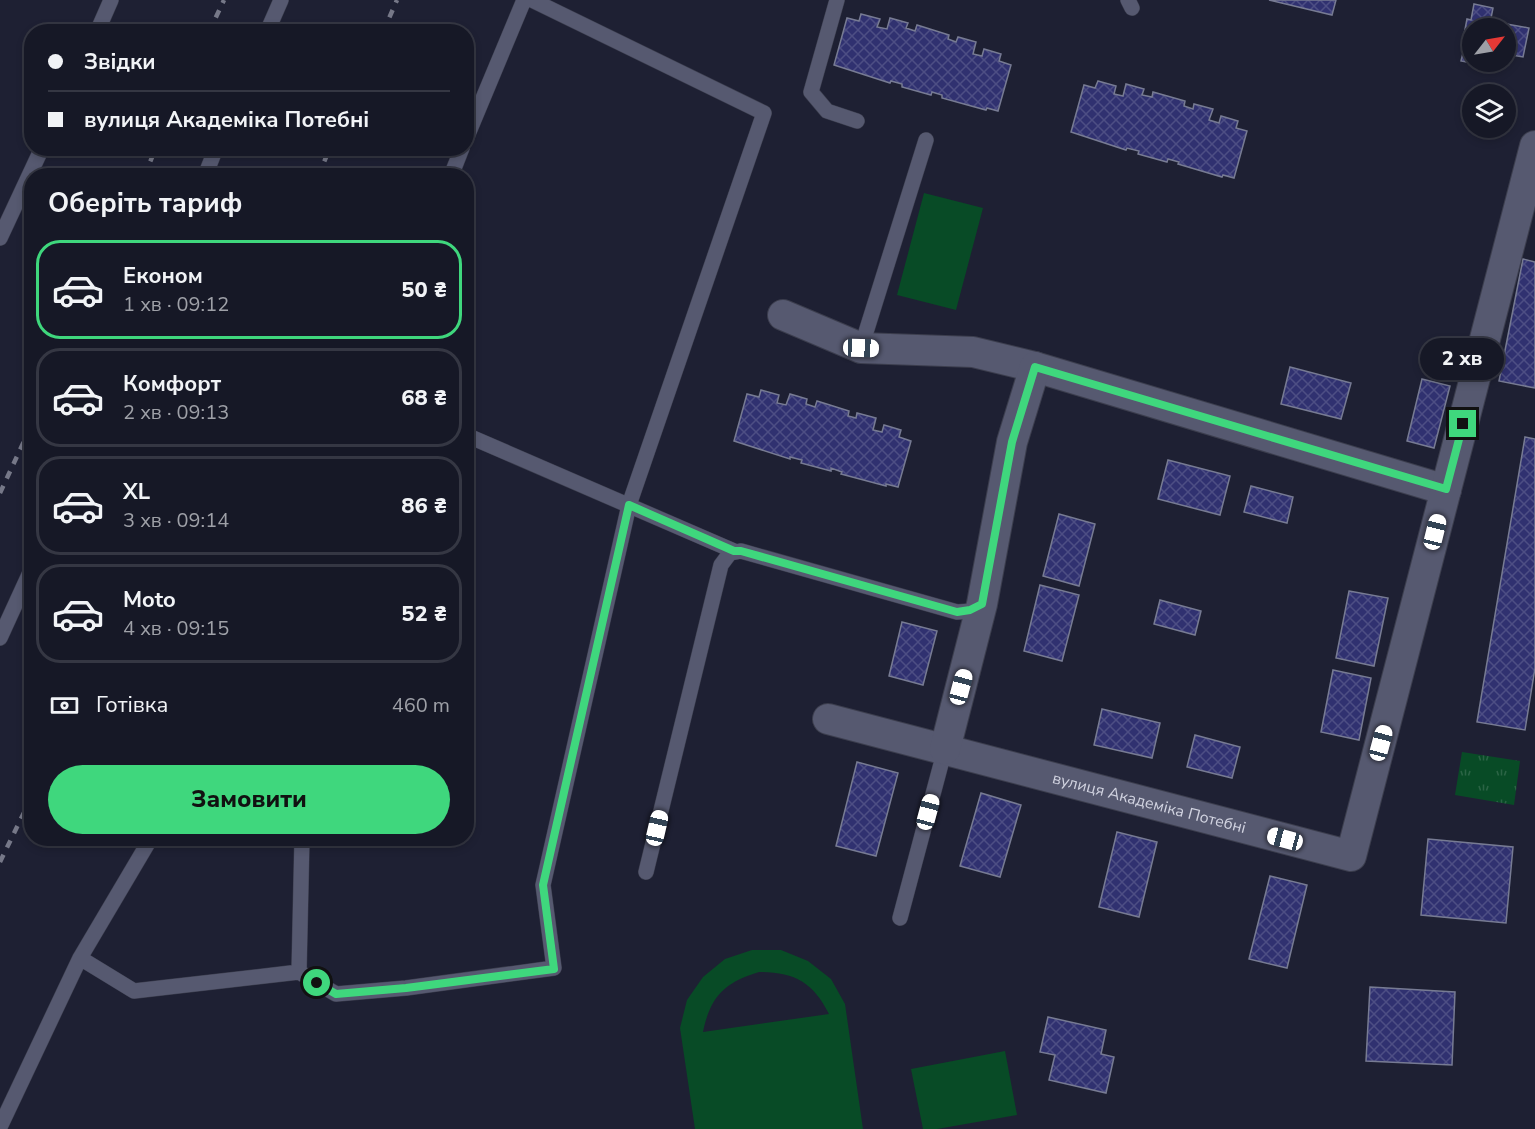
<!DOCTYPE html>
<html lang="uk">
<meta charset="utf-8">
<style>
:root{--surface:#161826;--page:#1f212e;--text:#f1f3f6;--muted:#9ea0a7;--line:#353743;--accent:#3fd77d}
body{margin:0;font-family:"Nunito Sans",sans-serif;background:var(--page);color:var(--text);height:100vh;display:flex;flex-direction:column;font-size:22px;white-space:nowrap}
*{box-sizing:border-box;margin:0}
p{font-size:20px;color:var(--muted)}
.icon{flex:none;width:33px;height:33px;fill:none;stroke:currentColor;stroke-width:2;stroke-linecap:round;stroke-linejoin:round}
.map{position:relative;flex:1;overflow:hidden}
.details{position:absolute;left:24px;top:168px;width:450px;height:678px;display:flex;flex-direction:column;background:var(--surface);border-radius:24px;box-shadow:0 3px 9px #0003,0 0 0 2px var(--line)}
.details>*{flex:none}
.guide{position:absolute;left:24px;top:24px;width:450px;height:132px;border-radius:24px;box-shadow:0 3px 9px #0003,0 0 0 2px var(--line);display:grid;align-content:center;height:132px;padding:0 24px;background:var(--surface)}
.needle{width:39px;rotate:59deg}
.fabs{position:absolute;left:1462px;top:18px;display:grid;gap:12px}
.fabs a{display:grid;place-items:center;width:54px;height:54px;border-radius:50%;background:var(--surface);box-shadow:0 3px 9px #0003,0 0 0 2px var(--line);font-size:30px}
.end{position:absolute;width:27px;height:27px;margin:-14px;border:8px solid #3fd77d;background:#111;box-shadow:0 0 0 3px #111}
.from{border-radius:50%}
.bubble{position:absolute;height:42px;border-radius:21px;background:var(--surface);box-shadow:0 3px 9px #0003,0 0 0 2px var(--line);font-size:20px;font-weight:800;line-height:42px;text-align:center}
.car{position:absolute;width:18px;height:36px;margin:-18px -9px;border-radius:8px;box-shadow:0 0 4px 2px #0007;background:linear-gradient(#fff 24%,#345 0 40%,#fff 0 76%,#345 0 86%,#fff 0)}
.guide b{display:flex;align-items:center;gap:21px;height:57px;font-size:22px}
.guide b+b{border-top:2px solid var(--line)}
.guide i{width:15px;height:15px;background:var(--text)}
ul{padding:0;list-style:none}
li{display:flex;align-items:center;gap:18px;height:99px;margin:0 12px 9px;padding:0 12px;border:3px solid var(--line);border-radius:24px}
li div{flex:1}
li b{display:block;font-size:22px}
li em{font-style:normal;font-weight:800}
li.active{border-color:var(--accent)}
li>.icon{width:54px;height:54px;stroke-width:1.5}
h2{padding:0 24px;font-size:27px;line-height:72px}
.pay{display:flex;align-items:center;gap:15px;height:66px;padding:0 24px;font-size:22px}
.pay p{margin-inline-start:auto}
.primary-button{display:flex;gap:12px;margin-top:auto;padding:12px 24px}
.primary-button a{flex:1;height:69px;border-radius:36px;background:var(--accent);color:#111;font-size:24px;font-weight:800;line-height:69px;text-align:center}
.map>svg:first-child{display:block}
</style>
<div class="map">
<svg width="1535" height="1129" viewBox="0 0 1535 1129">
<defs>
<pattern id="park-tufts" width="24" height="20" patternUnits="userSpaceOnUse" patternTransform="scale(1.5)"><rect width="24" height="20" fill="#084b26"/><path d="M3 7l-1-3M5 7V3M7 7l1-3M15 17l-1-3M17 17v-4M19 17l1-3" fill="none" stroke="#2b6445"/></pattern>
<pattern id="building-cross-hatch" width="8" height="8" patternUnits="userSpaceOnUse" patternTransform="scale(1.5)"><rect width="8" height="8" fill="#303170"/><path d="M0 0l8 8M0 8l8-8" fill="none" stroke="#4d4e84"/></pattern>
</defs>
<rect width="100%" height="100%" fill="#1e2033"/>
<!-- grass -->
<path fill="#084b26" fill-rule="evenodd" d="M 924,193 L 983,208 L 956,310 L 897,295 Z
M 752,950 L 781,950 L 808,961 L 831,979 L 845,1004 L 863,1129 L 695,1129 L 680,1028 L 687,1000 L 703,977 L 725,959 ZM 759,972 C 794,972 813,982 829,1014 L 703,1032 C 710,997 725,982 759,972 Z
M 1005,1051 L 1017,1115 L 937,1129 L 923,1129 L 911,1069 Z"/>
<!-- park -->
<path fill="url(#park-tufts)" d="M 1462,752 L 1520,761 L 1514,805 L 1455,795 Z"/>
<!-- building -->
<path fill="url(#building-cross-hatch)" stroke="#777b93" stroke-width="1.5" d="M 1269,0 L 1336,0 L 1332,15 Z
M 1474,4 L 1493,8 L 1490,23 L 1493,24 L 1492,28 L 1473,28 L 1473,62 L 1483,62 L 1482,65 L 1461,61 L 1465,45 L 1462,45 L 1467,19 L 1471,20 Z
M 861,14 L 880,19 L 877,27 L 887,29 L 890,18 L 908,23 L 906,28 L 915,31 L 917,25 L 949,35 L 948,39 L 956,42 L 958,37 L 976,42 L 973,54 L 982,56 L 984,49 L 1001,54 L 999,61 L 1011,65 L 998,111 L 987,108 L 986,110 L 942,98 L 942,95 L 932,92 L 931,95 L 902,87 L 902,84 L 891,81 L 890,83 L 834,65 L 847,18 L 859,21 Z
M 1501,23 L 1529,28 L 1523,57 L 1506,54 L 1506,28 L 1500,28 Z
M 1098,81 L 1116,86 L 1114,94 L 1123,96 L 1126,84 L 1144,89 L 1142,95 L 1152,97 L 1153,92 L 1185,101 L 1184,106 L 1193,109 L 1194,104 L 1213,109 L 1209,120 L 1219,123 L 1221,116 L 1238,121 L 1236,128 L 1247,131 L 1234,178 L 1223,175 L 1222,177 L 1178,164 L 1179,162 L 1168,159 L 1167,162 L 1138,154 L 1139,151 L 1127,148 L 1126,150 L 1071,132 L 1084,85 L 1095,88 Z
M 1523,259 L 1535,262 L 1535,388 L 1499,381 Z
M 1290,367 L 1351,383 L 1341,419 L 1281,404 Z
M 1422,379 L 1450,386 L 1434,448 L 1407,441 Z
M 761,390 L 779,395 L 777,403 L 786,405 L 790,394 L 807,399 L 806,404 L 815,407 L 817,401 L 849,411 L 848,416 L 856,418 L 857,413 L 876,418 L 873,430 L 882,432 L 884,425 L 901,430 L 899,437 L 911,441 L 898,487 L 886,484 L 886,486 L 841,474 L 842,472 L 831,468 L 831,471 L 801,463 L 802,460 L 790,457 L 790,459 L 734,441 L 747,394 L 759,397 Z
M 1525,437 L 1535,439 L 1535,668 L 1525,730 L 1477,722 Z
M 1168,460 L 1230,476 L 1220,515 L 1158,499 Z
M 1251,486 L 1293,497 L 1287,523 L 1244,512 Z
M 1059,514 L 1095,524 L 1079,586 L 1043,576 Z
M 1040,585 L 1079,595 L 1062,661 L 1024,651 Z
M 1349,591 L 1388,598 L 1374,666 L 1336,658 Z
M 1160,600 L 1201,611 L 1195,635 L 1154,624 Z
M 902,622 L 937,631 L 923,685 L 889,676 Z
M 1333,670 L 1371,678 L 1359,740 L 1321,732 Z
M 1102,709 L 1160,723 L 1152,758 L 1094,745 Z
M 1195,735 L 1240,747 L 1232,778 L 1187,767 Z
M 857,762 L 898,773 L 876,856 L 836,846 Z
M 981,793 L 1021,805 L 1000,877 L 960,866 Z
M 1117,832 L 1157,842 L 1139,917 L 1099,907 Z
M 1428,839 L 1513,847 L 1506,923 L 1421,915 Z
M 1270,876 L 1307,885 L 1287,968 L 1249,959 Z
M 1370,987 L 1455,992 L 1452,1065 L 1366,1061 Z
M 1048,1017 L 1106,1030 L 1101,1054 L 1114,1057 L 1106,1093 L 1049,1080 L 1055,1055 L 1040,1052 Z"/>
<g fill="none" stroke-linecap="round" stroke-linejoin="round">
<defs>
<path id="service" d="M 837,0 L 811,92 L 827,111 L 857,121
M 1128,0 L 1132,8
M 97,32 L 111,0
M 267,32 L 281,0
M 466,139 L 524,0
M 205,176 L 216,148
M 451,176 L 462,148
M 0,238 L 42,148
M 861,348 L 926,140
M 466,435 L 734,551
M 0,638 L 32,568
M 646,872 L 721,565 L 730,553 L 741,551 L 957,612 L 971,611 L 982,604
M 900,918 L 945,749
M 80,958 L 134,991 L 299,972 L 302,838
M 299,972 L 336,994 L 406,988 L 554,968 L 543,885 L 629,505 L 764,113 L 532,0
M 0,1127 L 80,958 L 151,838"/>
<g id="minor">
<path d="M 783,315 L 861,348 L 973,352 L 1035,367 L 1446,490"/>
<path id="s1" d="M 828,719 L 1351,856 L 1535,146"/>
<path d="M 945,749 L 982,604 L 1012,442 L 1035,367"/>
</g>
</defs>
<!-- service casing -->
<use href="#service" stroke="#3c3e4e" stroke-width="16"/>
<!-- minor casing -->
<use href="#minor" stroke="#3c3e4e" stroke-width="32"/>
<!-- service -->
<use href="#service" stroke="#565970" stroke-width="15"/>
<!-- minor -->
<use href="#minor" stroke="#565970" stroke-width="30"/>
<!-- rail -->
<path stroke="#767888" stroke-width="4.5" stroke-dasharray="8 8" stroke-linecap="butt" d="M 209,32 L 224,0
M 383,32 L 397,0
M 144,176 L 156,148
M 318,176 L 330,148
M 0,493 L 32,424
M 0,862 L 32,796"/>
</g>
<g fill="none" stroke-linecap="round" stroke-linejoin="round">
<!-- route -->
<path stroke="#3fd77d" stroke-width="8" d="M 317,983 L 336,994 L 406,988 L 554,969 L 543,885 L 629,505 L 734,551 L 741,551 L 957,612 L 970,610 L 982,604 L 1012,442 L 1035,367 L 1446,489 L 1463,424"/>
</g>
<g text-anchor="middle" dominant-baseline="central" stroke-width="6" stroke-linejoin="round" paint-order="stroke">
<!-- street labels -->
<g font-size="16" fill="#d1d3e0" stroke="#0a0b13">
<text stroke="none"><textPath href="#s1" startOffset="332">вулиця Академіка Потебні</textPath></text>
</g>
</g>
</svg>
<div class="fabs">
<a><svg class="needle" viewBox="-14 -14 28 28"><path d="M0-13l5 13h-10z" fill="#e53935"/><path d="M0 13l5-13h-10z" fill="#9ea0a7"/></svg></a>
<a><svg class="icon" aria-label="layers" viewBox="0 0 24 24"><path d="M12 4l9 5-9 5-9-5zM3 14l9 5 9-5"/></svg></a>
</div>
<i class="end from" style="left:317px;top:983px"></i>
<i class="end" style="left:1463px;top:424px"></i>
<div class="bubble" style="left:1420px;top:338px;width:84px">2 хв</div>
<i class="car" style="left:861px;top:348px;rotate:92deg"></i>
<i class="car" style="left:1435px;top:532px;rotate:14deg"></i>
<i class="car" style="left:961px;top:687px;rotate:15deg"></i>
<i class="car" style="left:1381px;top:743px;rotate:15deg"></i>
<i class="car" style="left:928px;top:812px;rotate:15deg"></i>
<i class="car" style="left:657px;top:828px;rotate:13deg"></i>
<i class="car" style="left:1285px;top:839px;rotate:285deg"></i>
<div class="guide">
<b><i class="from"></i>Звідки</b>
<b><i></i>вулиця Академіка Потебні</b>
</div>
<section class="details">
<h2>Оберіть тариф</h2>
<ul>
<li class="active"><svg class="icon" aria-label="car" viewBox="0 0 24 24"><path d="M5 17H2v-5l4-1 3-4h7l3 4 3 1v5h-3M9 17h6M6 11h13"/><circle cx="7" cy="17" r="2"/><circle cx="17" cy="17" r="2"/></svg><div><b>Економ</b><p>1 хв · 09:12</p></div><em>50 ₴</em></li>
<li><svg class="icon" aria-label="car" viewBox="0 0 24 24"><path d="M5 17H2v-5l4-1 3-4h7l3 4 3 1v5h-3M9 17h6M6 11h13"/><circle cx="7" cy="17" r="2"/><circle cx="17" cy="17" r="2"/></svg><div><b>Комфорт</b><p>2 хв · 09:13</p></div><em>68 ₴</em></li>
<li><svg class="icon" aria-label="car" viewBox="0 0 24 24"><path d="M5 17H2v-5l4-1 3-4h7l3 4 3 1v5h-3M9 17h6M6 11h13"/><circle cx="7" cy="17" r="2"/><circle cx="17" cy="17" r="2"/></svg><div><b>XL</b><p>3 хв · 09:14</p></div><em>86 ₴</em></li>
<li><svg class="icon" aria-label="car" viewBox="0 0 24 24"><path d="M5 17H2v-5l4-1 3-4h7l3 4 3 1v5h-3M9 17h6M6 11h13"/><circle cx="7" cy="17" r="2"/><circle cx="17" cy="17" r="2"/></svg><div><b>Moto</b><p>4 хв · 09:15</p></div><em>52 ₴</em></li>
</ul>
<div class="pay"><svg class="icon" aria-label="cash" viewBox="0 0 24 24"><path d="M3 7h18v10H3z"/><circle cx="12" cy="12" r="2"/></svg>Готівка<p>460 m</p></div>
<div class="primary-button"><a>Замовити</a></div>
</section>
</div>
